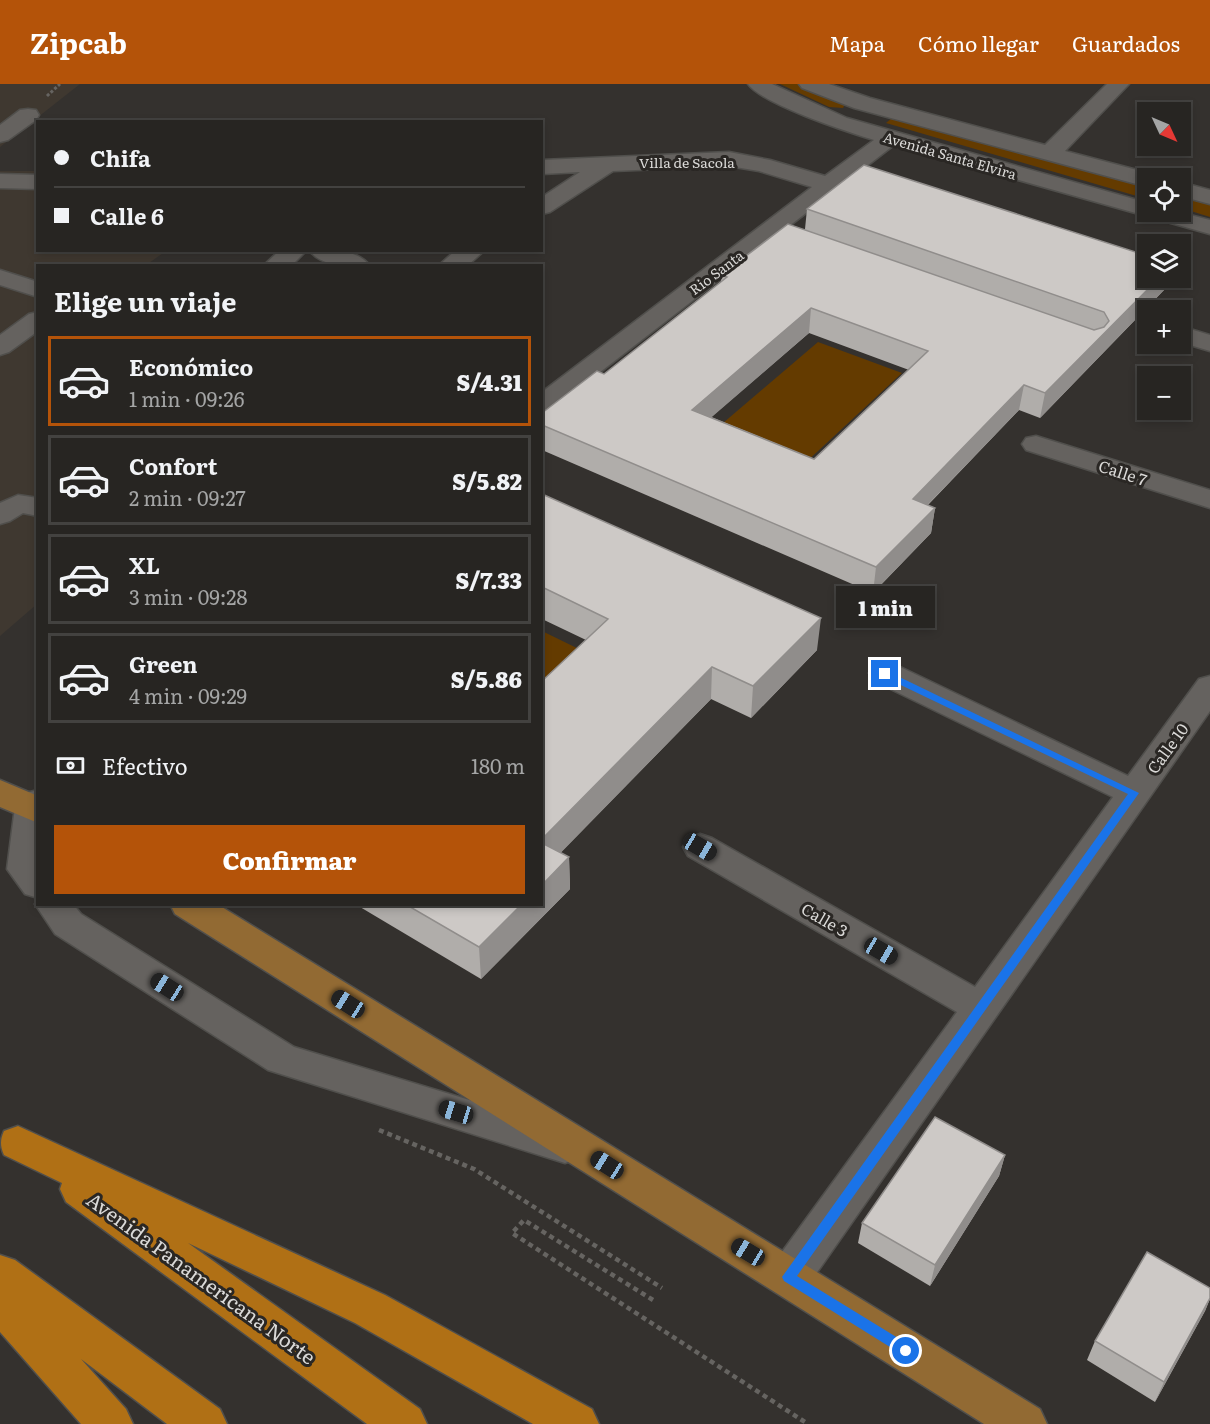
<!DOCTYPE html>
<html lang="es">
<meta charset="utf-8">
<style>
:root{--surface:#272522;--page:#2f2d2a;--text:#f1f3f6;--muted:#a4a5a5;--line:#434240;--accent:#b45309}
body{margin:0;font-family:Literata,serif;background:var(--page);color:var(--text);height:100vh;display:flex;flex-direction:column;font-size:22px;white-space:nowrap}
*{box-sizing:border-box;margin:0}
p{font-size:20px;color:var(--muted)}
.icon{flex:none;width:33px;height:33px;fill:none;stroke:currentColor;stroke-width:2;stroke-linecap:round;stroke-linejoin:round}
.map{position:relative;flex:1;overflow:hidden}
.side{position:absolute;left:36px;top:180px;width:507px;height:642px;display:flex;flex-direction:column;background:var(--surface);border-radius:0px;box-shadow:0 3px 9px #0003,0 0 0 2px var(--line)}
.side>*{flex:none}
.top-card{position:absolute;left:36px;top:36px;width:507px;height:132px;border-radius:0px;box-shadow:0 3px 9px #0003,0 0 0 2px var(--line);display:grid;align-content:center;height:132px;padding:0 18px;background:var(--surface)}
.needle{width:39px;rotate:134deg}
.fabs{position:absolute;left:1137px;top:18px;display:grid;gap:12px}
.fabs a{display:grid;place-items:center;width:54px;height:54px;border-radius:0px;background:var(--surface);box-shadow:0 3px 9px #0003,0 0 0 2px var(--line);font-size:30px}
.end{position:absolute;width:27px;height:27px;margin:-14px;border:8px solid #1a73e8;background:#fff;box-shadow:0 0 0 3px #fff}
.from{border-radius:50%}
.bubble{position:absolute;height:42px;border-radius:0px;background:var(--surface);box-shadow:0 3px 9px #0003,0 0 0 2px var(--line);font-size:20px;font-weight:800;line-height:42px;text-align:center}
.car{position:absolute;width:18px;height:36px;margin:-18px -9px;border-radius:8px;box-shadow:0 0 4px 2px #0007;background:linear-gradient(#222 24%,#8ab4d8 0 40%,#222 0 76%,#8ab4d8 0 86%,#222 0)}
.top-card b{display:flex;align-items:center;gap:21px;height:57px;font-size:22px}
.top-card b+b{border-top:2px solid var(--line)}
.top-card i{width:15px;height:15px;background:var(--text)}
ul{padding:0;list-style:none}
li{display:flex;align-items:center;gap:18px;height:90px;margin:0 12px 9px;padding:0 6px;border:3px solid var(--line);border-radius:0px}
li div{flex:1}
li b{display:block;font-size:22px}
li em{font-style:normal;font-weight:800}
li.current{border-color:var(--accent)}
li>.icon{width:54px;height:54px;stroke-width:1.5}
h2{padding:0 18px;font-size:27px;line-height:72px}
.pay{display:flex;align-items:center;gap:15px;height:66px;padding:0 18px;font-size:22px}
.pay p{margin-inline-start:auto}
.action{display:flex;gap:12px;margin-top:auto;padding:12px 18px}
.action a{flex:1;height:69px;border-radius:0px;background:var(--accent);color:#fff;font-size:24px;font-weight:800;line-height:69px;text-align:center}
header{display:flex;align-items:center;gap:36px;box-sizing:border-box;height:84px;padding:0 30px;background:var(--accent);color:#fff}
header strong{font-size:28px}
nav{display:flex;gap:33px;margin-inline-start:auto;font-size:21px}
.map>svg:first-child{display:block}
</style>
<header>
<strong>Zipcab</strong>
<nav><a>Mapa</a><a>Cómo llegar</a><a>Guardados</a></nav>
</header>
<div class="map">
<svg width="1210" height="1340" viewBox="0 0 1210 1340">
<rect width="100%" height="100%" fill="#34312e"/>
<!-- built -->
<path fill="#3f3830" d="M 0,0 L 80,0 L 0,63 Z
M 0,87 L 37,87 L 38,166 L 166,167 L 146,181 L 38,182 L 37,520 L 0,552 Z"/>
<!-- green -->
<path fill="#643b00" d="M 780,0 L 800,0 L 846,18 L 843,24 L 829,23 Z
M 892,34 L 1147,102 L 1147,115 L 886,39 Z
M 1180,112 L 1210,120 L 1210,133 L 1181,124 Z
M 818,258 L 902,289 L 803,381 L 716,345 Z
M 542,547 L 587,569 L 542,610 Z"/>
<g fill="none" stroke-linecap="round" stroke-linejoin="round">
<defs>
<path id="minor" d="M 748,0 L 772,0 L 847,34 L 1148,119 L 1148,128 L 1178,128 L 1210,136 L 1210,150 L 894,61 L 551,326 L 542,328 L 542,308 L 812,103 L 759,87 L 729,82 L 613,87 L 550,128 L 542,130 L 542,113 L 580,88 L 542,90 L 542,76 L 729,68 L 770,76 L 825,92 L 874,56 C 848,48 762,20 748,0 Z
M 799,0 L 829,0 L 870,14 L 1045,61 L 1107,0 L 1129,0 L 1065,67 L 1156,91 L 1158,94 L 1148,94 L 1148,103 L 1140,101 L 854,24 L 802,4 Z
M 28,25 L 36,26 L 39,31 L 36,36 L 8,56 L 0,58 L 0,41 L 20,26 Z
M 0,90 L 38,91 L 38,105 L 0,104 Z
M 1180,98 L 1210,106 L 1210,120 L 1180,112 Z
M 280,166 L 307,166 L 291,182 L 263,182 Z
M 309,166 C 328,166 357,164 370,182 C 351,182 322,184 309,166 Z
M 456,166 L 485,166 L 467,182 L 438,182 Z
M 0,186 L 38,198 L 38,213 L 0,201 Z
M 38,228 L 38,247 L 9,268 L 0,271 L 0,251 L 29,230 Z
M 1180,242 L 1210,251 L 1210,267 L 1180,258 Z
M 1036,352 L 1210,406 L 1210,424 L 1026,366 L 1022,360 L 1026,354 Z
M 18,411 L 38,414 L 38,432 L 23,429 L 10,437 L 0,440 L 0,419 Z
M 885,578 L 896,581 L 1128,692 L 1199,595 L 1210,592 L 1210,627 L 804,1207 L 789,1212 L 774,1207 L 768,1193 L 774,1179 L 957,928 L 688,772 L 683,763 L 688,754 L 700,750 L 712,754 L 975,903 L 1113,713 L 874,597 L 869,589 L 874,581 Z
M 38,706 L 38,814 L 25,810 L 7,785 L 15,723 L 26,709 Z
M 38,816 L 38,820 L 73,820 L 81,830 L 294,963 L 565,1045 L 579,1050 L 585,1062 L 579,1074 L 565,1079 L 268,986 L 55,850 L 35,820 Z"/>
<path id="major" d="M 0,696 L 38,712 L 38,739 L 0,723 Z
M 170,820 L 217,820 L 1040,1325 L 1047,1340 L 984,1340 L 175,830 Z"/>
<path id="highway" d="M 18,1042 L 385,1211 L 592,1325 L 599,1340 L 533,1340 L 355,1239 L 188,1159 L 420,1325 L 427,1340 L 367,1340 L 66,1118 L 60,1105 L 62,1099 L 4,1071 C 0,1062 0,1056 4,1047 Z
M 0,1171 L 15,1176 L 220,1325 L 227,1340 L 167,1340 L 81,1275 L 126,1325 L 133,1340 L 81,1340 L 0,1248 Z"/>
</defs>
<!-- minor casing -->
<use href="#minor" stroke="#504f4c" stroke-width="3"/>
<!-- major casing -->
<use href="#major" stroke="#504f4c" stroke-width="3"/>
<!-- highway casing -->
<use href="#highway" stroke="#504f4c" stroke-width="3"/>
<!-- path-far1 -->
<path stroke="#666461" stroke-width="3" stroke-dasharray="3 2" stroke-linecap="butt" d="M 47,12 L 60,0"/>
<!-- path -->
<path stroke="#666461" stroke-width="4.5" stroke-dasharray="5 4" stroke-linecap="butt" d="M 379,1046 L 474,1085 L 662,1204
M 653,1216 L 524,1136 L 512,1149 L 808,1340"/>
<!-- minor -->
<use href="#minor" fill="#65625f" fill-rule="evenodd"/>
<!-- major -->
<use href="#major" fill="#926a33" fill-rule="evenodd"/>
<!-- highway -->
<use href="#highway" fill="#b07015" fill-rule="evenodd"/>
</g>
<!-- wall -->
<path fill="#b0adaa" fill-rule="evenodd" d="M 807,125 L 1166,204 L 1040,334 L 1019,326 L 928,421 L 935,424 L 931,449 L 873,509 L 542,366 L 542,329 L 604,290 L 721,199 L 721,191 L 805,145 ZM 809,249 L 909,286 L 814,375 L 711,333 Z
M 542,410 L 817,566 L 751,634 L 711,615 L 560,769 L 569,773 L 570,805 L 481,895 L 355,820 L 542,820 L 586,556 L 542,535 Z
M 1005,1071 L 999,1092 L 930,1202 L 858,1159 L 862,1139 Z
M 1210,1204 L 1210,1215 L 1205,1227 L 1155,1318 L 1087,1276 L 1095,1257 Z"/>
<!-- shaded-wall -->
<path fill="#908d8b" d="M 1159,194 L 1169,194 L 1166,204 L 1040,334 L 1045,309 Z
M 811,224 L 809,249 L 691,351 L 692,326 Z
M 1024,301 L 1019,326 L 909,440 L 913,415 Z
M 935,424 L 931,449 L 873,509 L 876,483 Z
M 821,534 L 817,566 L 751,634 L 753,602 Z
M 712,583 L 711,615 L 542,788 L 542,755 Z
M 569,773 L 570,805 L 481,895 L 479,863 L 522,820 L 542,820 L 542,801 Z
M 1005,1071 L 999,1092 L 930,1202 L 935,1181 Z
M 1210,1214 L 1205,1227 L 1155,1318 L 1164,1298 Z"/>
<!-- building -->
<path fill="#cdc9c6" stroke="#908d8b" stroke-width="1.5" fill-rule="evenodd" d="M 864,81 L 1148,172 L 1148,194 L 1159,194 L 1045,309 L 1024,301 L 913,415 L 935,424 L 876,483 L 542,341 L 542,329 L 597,287 L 604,290 L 727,193 L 721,191 L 788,140 L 1094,246 L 1104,243 L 1109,237 L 1104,228 L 807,125 ZM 811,224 L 928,267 L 814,375 L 692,326 Z
M 542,410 L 821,534 L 753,602 L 712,583 L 542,755 L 542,597 L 608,535 L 542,503 Z
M 542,759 L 569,773 L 542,801 Z
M 405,820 L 522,820 L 479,863 Z
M 935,1033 L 1005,1071 L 935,1181 L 862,1139 Z
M 1147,1168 L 1210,1204 L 1210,1214 L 1164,1298 L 1095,1257 Z"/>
<!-- route -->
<path fill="#1a73e8" d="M 885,586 L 1139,709 L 797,1192 L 911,1262 L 913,1267 L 911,1271 L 906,1273 L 784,1197 L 782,1193 L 1128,710 L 882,592 L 882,587 Z"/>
<g text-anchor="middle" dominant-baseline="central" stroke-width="6" stroke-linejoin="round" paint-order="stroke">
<!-- far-street labels -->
<g font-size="14" fill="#dad9d7" stroke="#2a2724">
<text transform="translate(950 71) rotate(16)">Avenida Santa Elvira</text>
<text x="687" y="78">Villa de Sacola</text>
<text transform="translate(716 188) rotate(-37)">Rio Santa</text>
</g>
<!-- street labels -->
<g font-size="16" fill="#dad9d7" stroke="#2a2724">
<text transform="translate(1123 388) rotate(18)">Calle 7</text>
<text transform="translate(1167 664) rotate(-54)">Calle 10</text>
<text transform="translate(825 835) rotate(30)">Calle 3</text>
</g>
<!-- near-street labels -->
<g font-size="20" fill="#dad9d7" stroke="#2a2724">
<text transform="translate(202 1193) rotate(36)">Avenida Panamericana Norte</text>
</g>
</g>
</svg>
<div class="fabs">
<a><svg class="needle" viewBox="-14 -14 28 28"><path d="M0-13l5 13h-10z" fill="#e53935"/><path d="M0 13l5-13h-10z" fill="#a4a5a5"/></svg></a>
<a><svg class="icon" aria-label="locate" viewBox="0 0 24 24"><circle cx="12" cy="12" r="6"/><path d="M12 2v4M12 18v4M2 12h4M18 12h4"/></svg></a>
<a><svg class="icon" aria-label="layers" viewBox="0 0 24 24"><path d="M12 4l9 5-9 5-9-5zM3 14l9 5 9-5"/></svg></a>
<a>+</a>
<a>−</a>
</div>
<i class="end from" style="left:906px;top:1267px"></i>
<i class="end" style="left:885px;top:590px"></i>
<div class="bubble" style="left:836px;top:502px;width:99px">1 min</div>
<i class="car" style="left:700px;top:763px;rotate:120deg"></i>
<i class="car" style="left:881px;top:867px;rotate:120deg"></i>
<i class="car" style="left:167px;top:903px;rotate:302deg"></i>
<i class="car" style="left:348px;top:920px;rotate:302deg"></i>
<i class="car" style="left:456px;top:1028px;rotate:287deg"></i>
<i class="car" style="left:607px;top:1081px;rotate:302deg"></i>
<i class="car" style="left:748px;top:1168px;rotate:301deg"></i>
<div class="top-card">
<b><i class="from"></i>Chifa</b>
<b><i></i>Calle 6</b>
</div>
<section class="side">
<h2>Elige un viaje</h2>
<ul>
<li class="current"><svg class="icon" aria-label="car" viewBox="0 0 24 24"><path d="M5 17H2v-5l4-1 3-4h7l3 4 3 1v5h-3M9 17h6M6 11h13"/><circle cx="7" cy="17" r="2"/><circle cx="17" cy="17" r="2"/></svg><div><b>Económico</b><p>1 min · 09:26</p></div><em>S/4.31</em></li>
<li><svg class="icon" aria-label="car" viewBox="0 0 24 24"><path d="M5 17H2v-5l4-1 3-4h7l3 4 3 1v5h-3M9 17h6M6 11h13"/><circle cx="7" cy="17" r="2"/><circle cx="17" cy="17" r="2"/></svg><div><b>Confort</b><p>2 min · 09:27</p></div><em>S/5.82</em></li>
<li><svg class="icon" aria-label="car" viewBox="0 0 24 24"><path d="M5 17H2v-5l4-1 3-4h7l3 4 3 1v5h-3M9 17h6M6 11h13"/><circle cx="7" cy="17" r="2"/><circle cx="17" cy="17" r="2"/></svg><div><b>XL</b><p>3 min · 09:28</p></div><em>S/7.33</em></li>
<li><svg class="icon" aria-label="car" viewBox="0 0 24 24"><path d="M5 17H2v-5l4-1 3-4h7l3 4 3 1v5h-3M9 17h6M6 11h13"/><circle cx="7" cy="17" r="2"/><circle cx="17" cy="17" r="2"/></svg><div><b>Green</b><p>4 min · 09:29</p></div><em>S/5.86</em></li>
</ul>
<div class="pay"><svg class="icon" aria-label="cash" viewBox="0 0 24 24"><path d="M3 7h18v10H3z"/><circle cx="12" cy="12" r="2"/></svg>Efectivo<p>180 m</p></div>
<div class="action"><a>Confirmar</a></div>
</section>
</div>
